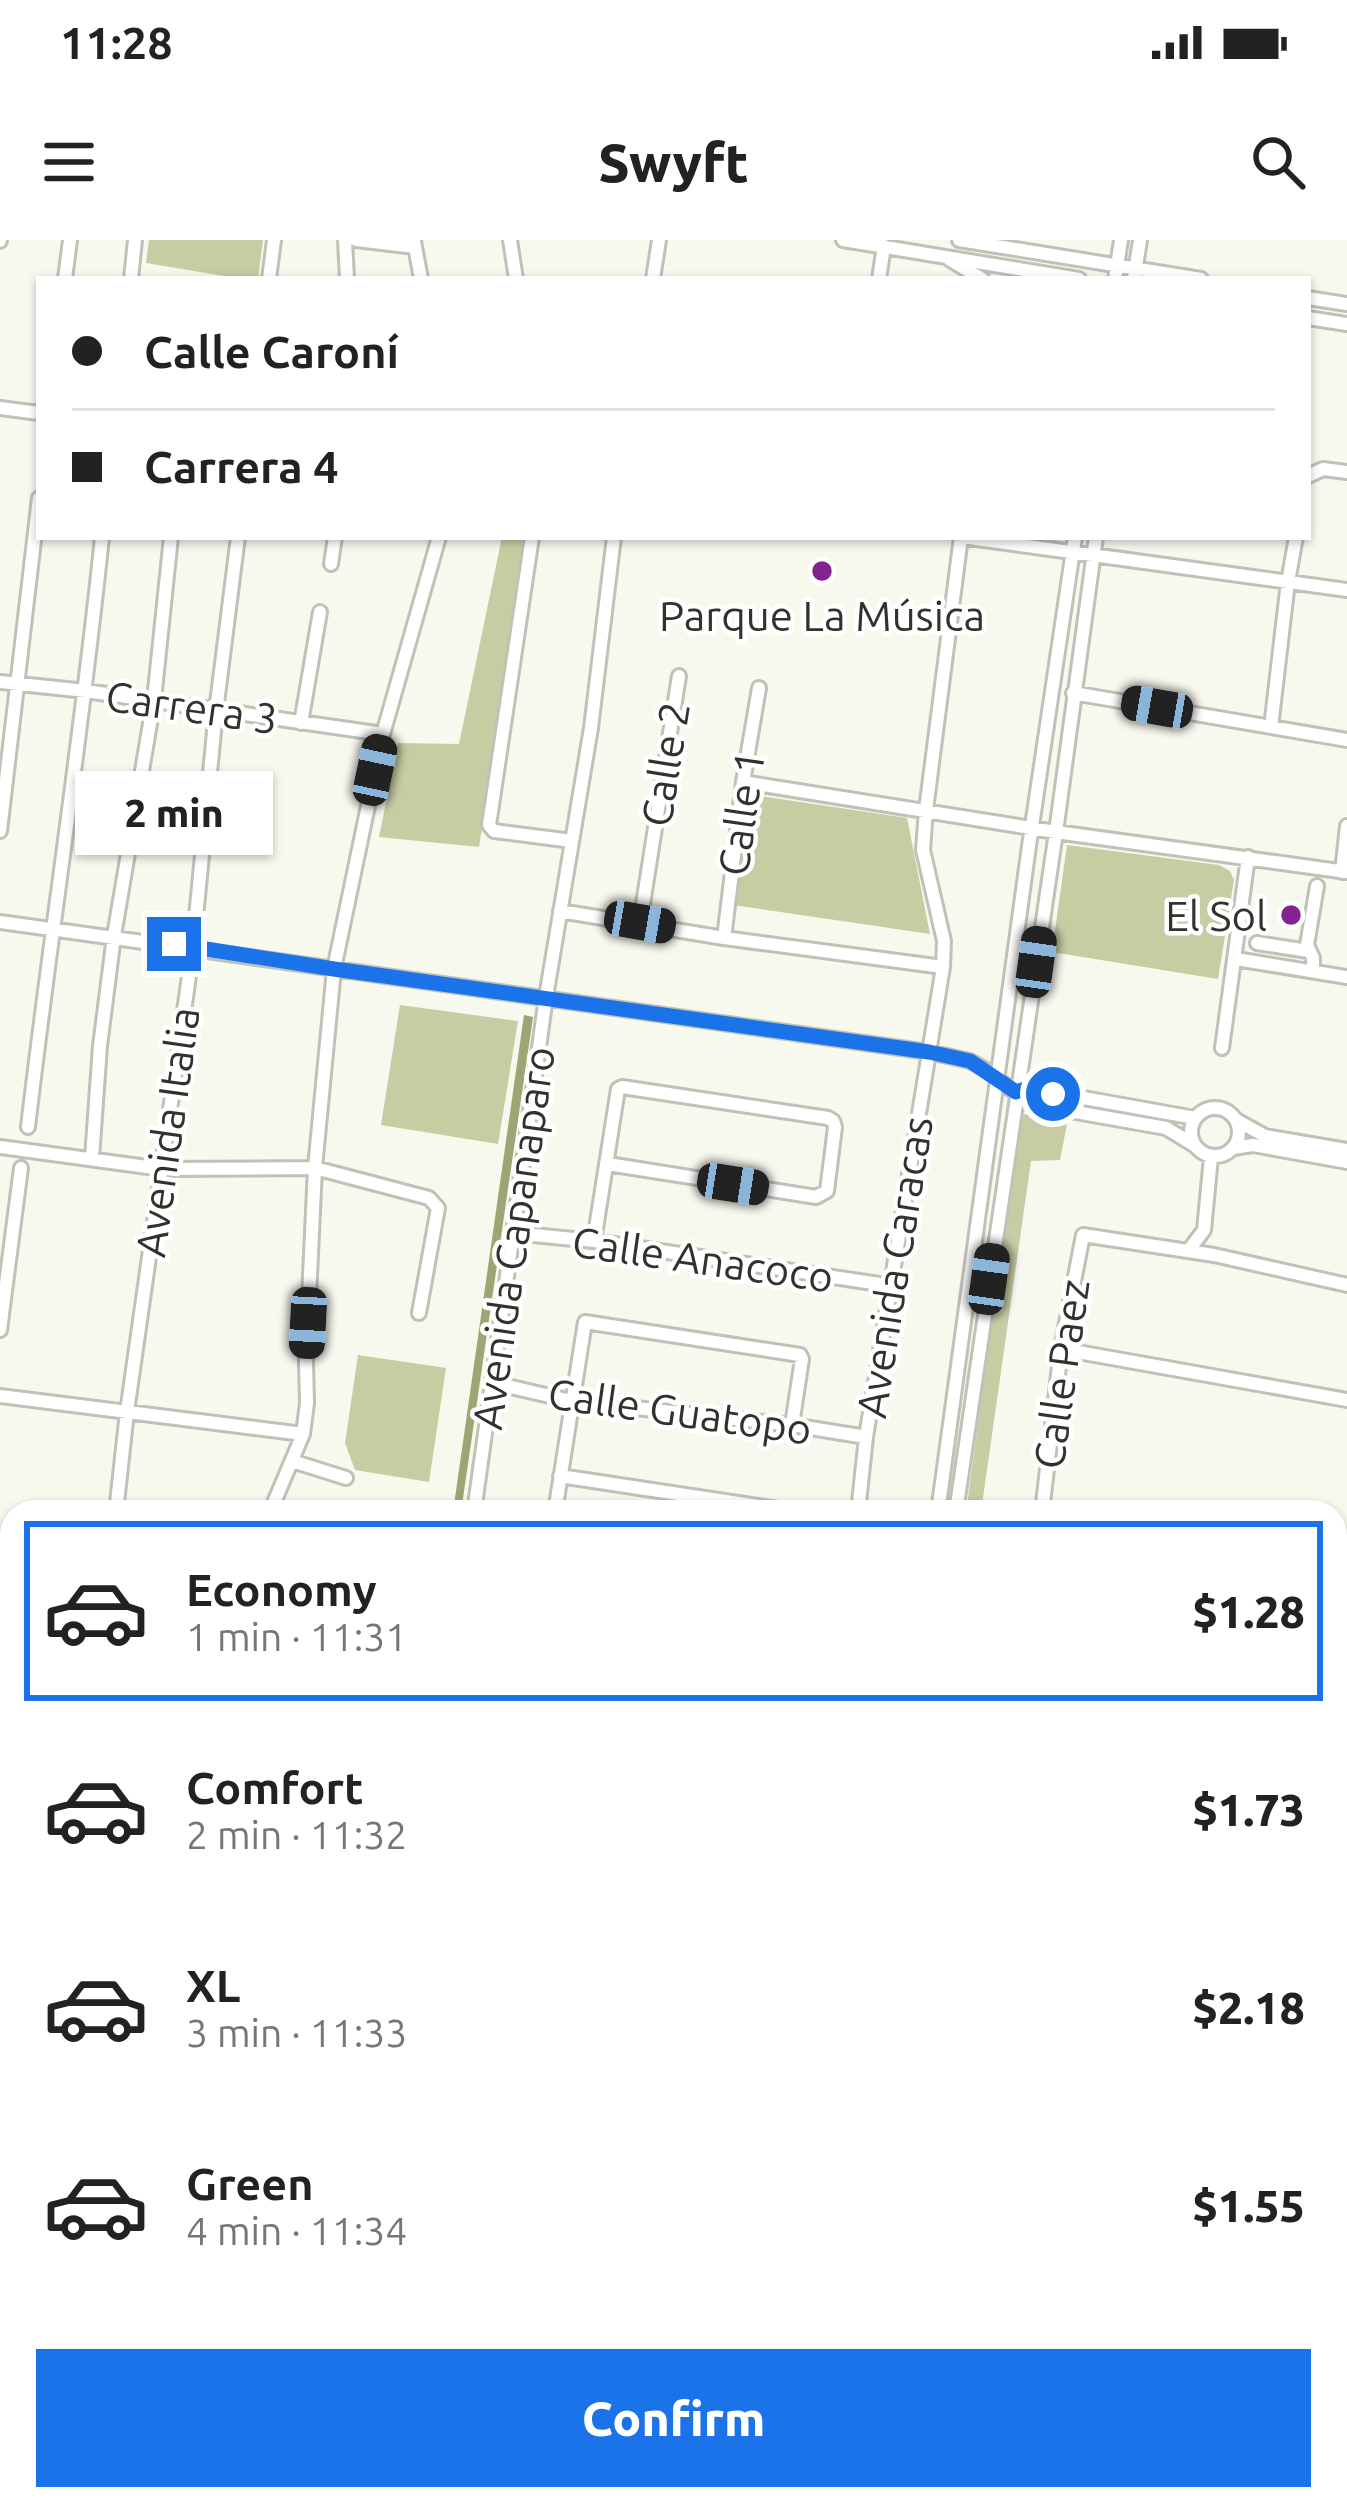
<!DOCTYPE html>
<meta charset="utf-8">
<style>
:root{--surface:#fff;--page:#f6f6f6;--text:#222;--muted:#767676;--line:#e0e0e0;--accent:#1a73e8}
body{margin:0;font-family:Ubuntu,sans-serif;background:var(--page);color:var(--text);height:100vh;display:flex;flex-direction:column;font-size:45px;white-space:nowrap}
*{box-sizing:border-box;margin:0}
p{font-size:39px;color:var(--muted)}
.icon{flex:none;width:66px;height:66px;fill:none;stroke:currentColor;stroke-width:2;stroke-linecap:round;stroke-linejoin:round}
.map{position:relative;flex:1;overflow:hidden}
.details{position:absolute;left:0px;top:1260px;width:1347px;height:1011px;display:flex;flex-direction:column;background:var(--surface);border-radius:36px 36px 0 0;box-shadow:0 3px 9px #0004}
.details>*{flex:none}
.top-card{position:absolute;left:36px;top:36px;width:1275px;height:264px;border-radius:0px;box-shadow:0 3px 9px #0004;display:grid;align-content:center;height:264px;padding:0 36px;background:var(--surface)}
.end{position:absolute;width:54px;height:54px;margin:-27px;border:15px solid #1a73e8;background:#fff;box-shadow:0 0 0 6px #fff}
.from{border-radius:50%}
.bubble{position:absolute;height:84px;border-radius:0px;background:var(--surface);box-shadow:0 3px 9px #0004;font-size:39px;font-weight:800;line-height:84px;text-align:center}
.car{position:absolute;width:36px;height:72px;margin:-36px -18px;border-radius:15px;box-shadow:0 0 9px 3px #0007;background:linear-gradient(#222 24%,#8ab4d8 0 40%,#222 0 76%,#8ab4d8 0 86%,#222 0)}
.top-card b{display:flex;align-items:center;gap:42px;height:114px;font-size:45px}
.top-card b+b{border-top:3px solid var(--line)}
.top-card i{width:30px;height:30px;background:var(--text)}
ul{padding:21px 0 0;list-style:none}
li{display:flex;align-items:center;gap:36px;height:180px;margin:0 24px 18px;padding:0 12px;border:6px solid transparent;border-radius:0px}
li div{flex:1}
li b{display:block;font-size:45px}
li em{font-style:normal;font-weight:800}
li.current{border-color:var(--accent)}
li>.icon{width:108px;height:108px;stroke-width:1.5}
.action{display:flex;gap:24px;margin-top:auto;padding:24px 36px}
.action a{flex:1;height:138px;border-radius:0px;background:var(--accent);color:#fff;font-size:48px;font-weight:800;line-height:138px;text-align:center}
.status{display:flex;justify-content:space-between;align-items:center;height:84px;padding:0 60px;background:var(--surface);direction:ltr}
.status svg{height:33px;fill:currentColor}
header{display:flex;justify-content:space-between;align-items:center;height:156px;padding:0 36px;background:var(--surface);font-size:54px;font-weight:800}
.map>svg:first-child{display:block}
</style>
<div class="status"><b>11:28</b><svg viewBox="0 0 49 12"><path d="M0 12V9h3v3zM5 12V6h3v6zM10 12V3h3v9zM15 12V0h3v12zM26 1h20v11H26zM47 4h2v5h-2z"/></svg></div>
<header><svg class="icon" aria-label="menu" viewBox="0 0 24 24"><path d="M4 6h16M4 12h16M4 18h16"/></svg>Swyft<svg class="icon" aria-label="search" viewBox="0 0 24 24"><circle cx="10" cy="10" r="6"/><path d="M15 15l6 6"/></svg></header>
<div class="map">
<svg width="1347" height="2269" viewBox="0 0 1347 2269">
<rect width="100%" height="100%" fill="#f7f8ee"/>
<!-- green -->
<path fill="#c8cca3" d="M 149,0 L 263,0 L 258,39 L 242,39 L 146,23 Z
M 502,297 L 527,297 L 479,607 L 379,597 L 398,503 L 459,504 Z
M 747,554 L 907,578 L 930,694 L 733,665 Z
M 1067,605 L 1219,625 L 1230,631 L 1234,640 L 1218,739 L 1052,712 Z
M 400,765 L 518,781 L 498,904 L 381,885 Z
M 1020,873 L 1067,884 L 1060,920 L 1031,921 L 981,1272 L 966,1272 Z
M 358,1115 L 446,1128 L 429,1242 L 355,1230 L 345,1203 Z
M 1335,1933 L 1347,1943 L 1347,2269 L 998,2269 L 994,2259 L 1335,2259 Z"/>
<!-- water -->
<path fill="#a0a474" d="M 524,775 L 533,777 L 461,1272 L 453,1272 Z"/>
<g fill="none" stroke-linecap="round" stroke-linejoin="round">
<defs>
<path id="minor" d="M 345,0 L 347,39
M 356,0 L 415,7
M 510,0 L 516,39
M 843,0 L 1079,39
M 959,0 L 1201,39
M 0,1 L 0,0
M 414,1 L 421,39
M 949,19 L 982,39
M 65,39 L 70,0
M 131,39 L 135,0
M 269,39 L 274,0
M 653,39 L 659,0
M 879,39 L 884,6
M 1115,39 L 1121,0
M 1134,39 L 1140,0
M 1308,58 L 1347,64
M 1308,78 L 1347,84
M 0,168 L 39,173
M 1308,236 L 1323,229 L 1347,232
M 532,297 L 489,585 L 494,591 L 572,601
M 962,297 L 1347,350
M 331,324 L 335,297
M 0,442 L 86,451 L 383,494
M 1073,453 L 1347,500
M 301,483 L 320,372
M 1271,487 L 1288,342 L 1296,297
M 743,542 L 1056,592 L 1347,632
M 0,591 L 39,258
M 1342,632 L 1347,586
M 560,671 L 724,698 L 943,727
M 0,682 L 929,812 L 970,821 L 986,830 L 1030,864 L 1166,888 L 1194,905
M 640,683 L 679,436
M 724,698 L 743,542 L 759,448
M 1257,703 L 1308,711
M 1236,719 L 1347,737
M 1313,731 L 1313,718 L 1307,705 L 1317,646
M 1222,808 L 1248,617
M 1016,852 L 1028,848 L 1195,878
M1191 892a24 24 0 1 1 48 0a24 24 0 1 1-48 0Z
M 1236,880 L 1265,896 L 1347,910
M 28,887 C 51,690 82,494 102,297
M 0,907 L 162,929 L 315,928 L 429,958 L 438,968 L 419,1073
M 1233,908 L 1253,905 L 1347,922
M 92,918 L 100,806 L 114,696 L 154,460 L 171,297
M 513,993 L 594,1001 L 893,1046
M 594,1001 L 618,849 L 622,847 L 828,878 L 833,881 L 835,887 L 827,951 L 816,957 L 608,924
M 1189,1010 L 1204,990 L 1211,917
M 0,1090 L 21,928
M 1061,1109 L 1347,1160
M 494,1143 L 571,1161 L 792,1185 L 866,1197
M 0,1156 L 303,1194
M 292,1221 L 346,1238
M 560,1236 L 778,1269 L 778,1272
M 116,1272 L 127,1172 L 193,708 L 216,471 L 238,297
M 270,1272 L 303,1194 L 307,1163 L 306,1122 L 315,928 L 334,729 L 383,494 L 439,297
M 474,1272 L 546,757 L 591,488 L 614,297
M 555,1272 L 585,1082 L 800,1115 L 802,1119 L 792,1185
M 858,1272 L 866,1197 L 943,727 L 944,701 L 923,610 L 926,570 L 961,297
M 938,1272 L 1029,606 L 1075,297
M 956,1272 L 1056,592 L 1096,297
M 1042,1272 L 1061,1109 L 1083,995 L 1214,1015 L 1347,1045
M 1335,1308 L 1347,1313
M 0,1395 L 12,1394
M 1335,1424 L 1347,1421
M 1335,1529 L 1347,1529
M 1335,1549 L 1347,1549
M 1335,1577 L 1347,1577
M 1335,1604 L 1347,1604
M 0,1665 L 2,1551
M 0,1760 L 10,1695
M 1347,1837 L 1344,1847 L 1347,1868
M 0,1872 L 9,1933
M 0,2214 L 12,2211
M 0,2250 L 4,2256 L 0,2265
M 317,2259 L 342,2264
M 159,2269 L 160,2259
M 480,2269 L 482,2259
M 491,2269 L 493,2259"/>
<path id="major" d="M 0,1462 L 12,1461
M 0,1484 L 12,1483
M 966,2259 L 970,2269
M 914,2269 L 916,2259"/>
</defs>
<!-- minor casing -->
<use href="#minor" stroke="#c0c1b7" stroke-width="18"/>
<!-- major casing -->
<use href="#major" stroke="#c0c1b7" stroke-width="21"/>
<!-- minor -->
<use href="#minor" stroke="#fff" stroke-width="12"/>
<!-- major -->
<use href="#major" stroke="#fff" stroke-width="15"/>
</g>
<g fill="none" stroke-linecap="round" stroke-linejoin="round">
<!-- route -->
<path stroke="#1a73e8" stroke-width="15" d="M 174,704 L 334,729 L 929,812 L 970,821 L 1016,852 L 1028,848 L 1053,854"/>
</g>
<!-- markers -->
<g fill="#82238f" stroke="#fff" stroke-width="4.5">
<circle cx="822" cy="331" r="12"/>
<circle cx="1291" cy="675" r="12"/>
</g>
<g text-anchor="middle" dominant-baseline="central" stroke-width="9" stroke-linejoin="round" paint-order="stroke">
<!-- poi labels -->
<g font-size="42" fill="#31312d" stroke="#fff">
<text x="822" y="375">Parque La Música</text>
<text x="1267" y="675" text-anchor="end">El Sol</text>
</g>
<!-- street labels -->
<g font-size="42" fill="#31312d" stroke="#fff">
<text transform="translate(192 467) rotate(8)">Carrera 3</text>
<text transform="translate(665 524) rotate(-81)">Calle 2</text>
<text transform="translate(741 573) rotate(-82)">Calle 1</text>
<text transform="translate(167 892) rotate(-82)">Avenida Italia</text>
<text transform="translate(513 998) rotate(-82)">Avenida Capanaparo</text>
<text transform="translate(703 1019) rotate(8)">Calle Anacoco</text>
<text transform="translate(894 1027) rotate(-81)">Avenida Caracas</text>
<text transform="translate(1061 1134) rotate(-82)">Calle Paez</text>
<text transform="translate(680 1171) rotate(8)">Calle Guatopo</text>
</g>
</g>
</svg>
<i class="end from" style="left:1053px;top:854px"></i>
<i class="end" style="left:174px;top:704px"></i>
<div class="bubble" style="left:75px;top:531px;width:198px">2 min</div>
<i class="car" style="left:1157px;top:467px;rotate:280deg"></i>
<i class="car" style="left:375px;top:530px;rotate:12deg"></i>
<i class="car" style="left:640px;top:682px;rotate:100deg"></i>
<i class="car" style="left:1036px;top:722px;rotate:8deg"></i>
<i class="car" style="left:733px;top:944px;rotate:99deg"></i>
<i class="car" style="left:989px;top:1039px;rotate:8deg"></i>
<i class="car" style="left:308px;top:1083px;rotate:183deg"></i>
<div class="top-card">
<b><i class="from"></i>Calle Caroní</b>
<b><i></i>Carrera 4</b>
</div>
<section class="details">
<ul>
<li class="current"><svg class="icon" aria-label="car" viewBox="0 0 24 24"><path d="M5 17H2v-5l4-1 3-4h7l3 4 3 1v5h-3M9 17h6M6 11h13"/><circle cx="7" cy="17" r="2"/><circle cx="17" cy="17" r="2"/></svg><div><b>Economy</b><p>1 min · 11:31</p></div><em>$1.28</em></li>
<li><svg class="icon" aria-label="car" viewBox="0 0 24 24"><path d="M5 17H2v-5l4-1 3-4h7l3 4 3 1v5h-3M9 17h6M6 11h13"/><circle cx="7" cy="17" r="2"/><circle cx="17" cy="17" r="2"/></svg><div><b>Comfort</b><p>2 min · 11:32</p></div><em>$1.73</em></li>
<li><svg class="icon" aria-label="car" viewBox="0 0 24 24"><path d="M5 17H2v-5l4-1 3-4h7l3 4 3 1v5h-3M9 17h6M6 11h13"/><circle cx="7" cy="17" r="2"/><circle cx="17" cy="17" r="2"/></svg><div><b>XL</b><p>3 min · 11:33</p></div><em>$2.18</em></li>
<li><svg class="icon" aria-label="car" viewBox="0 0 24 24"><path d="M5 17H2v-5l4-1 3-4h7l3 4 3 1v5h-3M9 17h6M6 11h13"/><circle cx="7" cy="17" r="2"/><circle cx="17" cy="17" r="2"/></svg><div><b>Green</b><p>4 min · 11:34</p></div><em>$1.55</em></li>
</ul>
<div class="action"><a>Confirm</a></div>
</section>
</div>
